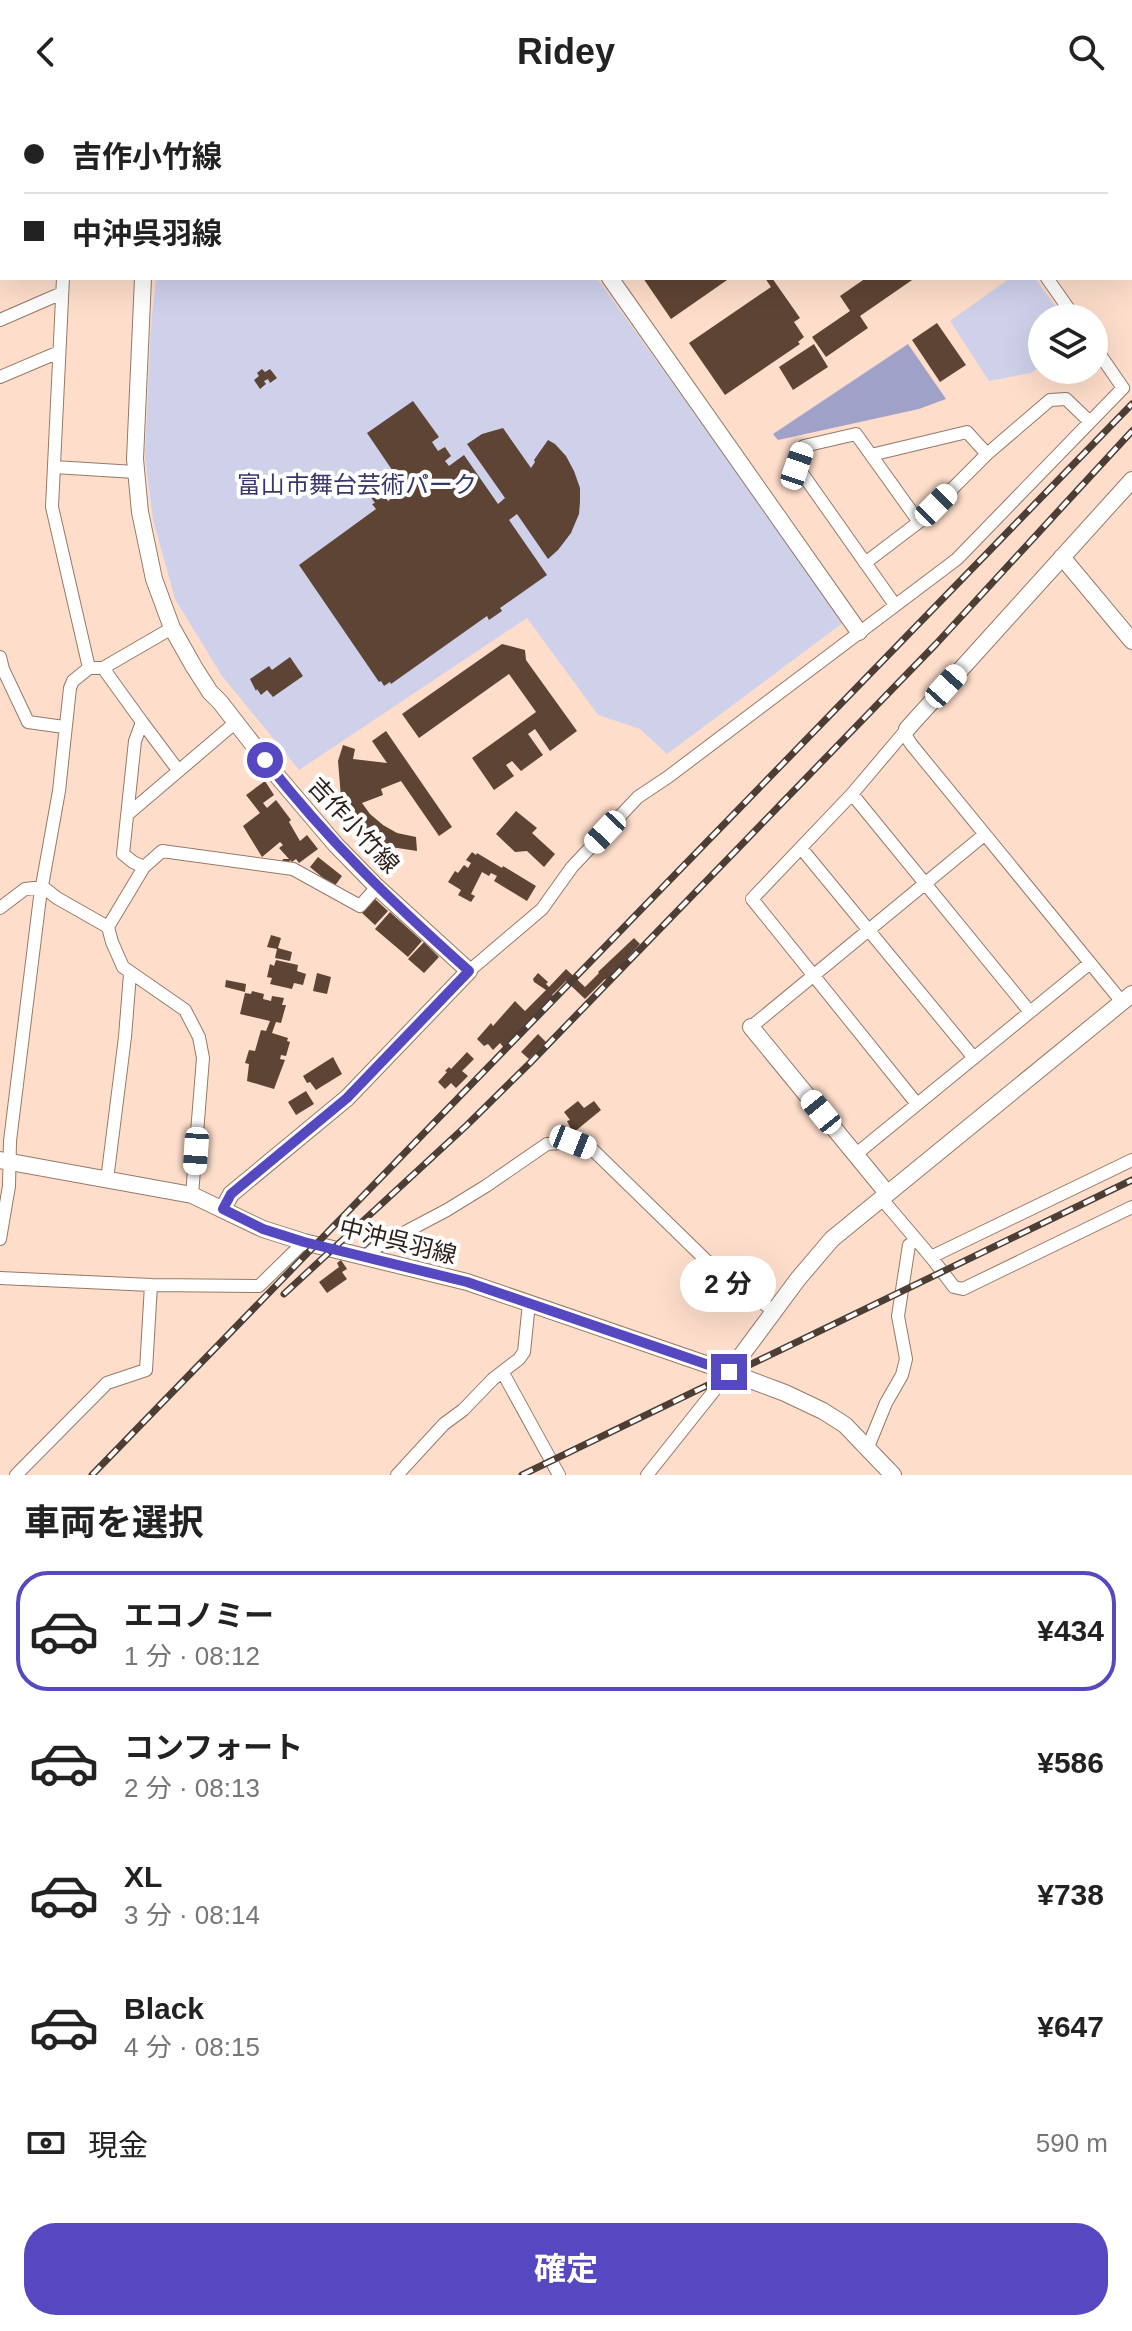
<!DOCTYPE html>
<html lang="ja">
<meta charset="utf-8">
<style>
:root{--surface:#fff;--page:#f6f6f6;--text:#222;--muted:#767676;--line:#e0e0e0;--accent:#5548c0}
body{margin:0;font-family:Arial,"Noto Sans JP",sans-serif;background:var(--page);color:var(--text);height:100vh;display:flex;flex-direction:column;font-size:30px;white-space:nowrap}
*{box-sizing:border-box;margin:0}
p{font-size:26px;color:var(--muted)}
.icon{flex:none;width:44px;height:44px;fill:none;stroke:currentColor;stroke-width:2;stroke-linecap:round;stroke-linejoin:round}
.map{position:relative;height:1371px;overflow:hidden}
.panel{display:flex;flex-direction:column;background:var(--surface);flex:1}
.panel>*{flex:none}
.top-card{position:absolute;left:0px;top:0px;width:1132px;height:176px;box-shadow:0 8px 32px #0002;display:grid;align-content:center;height:176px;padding:0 24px;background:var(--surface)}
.tools{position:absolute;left:1028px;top:200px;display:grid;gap:16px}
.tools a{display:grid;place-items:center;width:80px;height:80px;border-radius:50%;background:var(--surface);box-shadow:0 8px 32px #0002;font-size:40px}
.end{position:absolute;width:36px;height:36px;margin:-18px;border:10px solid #5548c0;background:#fff;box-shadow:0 0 0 4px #fff}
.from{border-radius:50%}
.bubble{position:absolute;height:56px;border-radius:28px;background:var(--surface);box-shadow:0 8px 32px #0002;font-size:26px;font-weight:700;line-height:56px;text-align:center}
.car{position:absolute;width:24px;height:48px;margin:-24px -12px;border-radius:10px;box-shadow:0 0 6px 2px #0007;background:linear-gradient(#fff 24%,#345 0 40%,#fff 0 76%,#345 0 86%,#fff 0)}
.top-card b{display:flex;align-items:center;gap:28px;height:76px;font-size:30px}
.top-card b+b{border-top:2px solid var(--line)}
.top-card i{width:20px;height:20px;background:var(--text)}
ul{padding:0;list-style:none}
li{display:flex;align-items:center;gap:24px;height:120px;margin:0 16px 12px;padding:0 8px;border:4px solid transparent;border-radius:32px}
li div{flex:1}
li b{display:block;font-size:30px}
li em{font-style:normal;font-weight:700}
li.selected{border-color:var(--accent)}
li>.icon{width:72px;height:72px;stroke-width:1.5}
h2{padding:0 24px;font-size:36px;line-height:96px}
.pay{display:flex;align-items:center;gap:20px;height:88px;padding:0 24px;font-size:30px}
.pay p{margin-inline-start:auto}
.primary-button{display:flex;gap:16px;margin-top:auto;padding:16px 24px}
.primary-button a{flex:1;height:92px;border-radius:32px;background:var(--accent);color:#fff;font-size:32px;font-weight:700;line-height:92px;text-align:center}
header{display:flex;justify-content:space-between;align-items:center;height:104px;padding:0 24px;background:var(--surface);font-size:36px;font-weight:700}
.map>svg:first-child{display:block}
</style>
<header><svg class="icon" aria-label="back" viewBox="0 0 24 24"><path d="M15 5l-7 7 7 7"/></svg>Ridey<svg class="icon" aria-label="search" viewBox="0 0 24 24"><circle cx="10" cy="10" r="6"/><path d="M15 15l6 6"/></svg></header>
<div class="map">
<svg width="1132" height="1371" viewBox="0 0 1132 1371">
<rect width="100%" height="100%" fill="#fedecb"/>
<!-- green -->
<path fill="#cfd1eb" d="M 156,174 L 597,174 L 844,518 L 667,650 L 640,625 L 598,611 L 527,514 L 299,666 L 222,572 L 175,495 L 153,416 L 145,353 L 151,221 Z
M 1010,174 L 1035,174 L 1064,214 L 1042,214 L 1042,262 L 1031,269 L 989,277 L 950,217 Z"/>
<!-- water -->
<path fill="#9fa1c8" d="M 908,240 L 946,295 L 919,305 L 778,336 L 773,330 Z"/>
<!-- building -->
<path fill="#5e4434" d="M 643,174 L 730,174 L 671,215 Z
M 765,174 L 772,174 L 800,214 L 794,218 L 804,233 L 798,238 L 800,240 L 725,291 L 689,239 L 771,183 Z
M 866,174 L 915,174 L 860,212 L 868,224 L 826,253 L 812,233 L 850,207 L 840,192 Z
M 937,219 L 966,261 L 940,278 L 912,236 Z
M 814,240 L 828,263 L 793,286 L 779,263 Z
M 262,265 L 265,268 L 270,265 L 277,274 L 270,279 L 268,275 L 264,277 L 266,280 L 260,285 L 254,276 L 259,272 L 257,269 Z
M 413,297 L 439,333 L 432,338 L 438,347 L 445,343 L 451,352 L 445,357 L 449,362 L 464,351 L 498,400 L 505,394 L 467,340 L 482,330 L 503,324 L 531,364 L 535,358 L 534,356 L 548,336 L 555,340 L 566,352 L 574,367 L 580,384 L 580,398 L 579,410 L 571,429 L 558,446 L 548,455 L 517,410 L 509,416 L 547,471 L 500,504 L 502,507 L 489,516 L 487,512 L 391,580 L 390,578 L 384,582 L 381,577 L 379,578 L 299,461 L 376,405 L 372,400 L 375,399 L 365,385 L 372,380 L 382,393 L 384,392 L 388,397 L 405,385 L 367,329 Z
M 502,540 L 525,546 L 526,556 L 577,627 L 550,647 L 535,625 L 528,630 L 543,651 L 521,667 L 512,657 L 506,661 L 514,672 L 494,686 L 472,654 L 536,608 L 509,570 L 419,634 L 402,610 Z
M 290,553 L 303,572 L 273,593 L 267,586 L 261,591 L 257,585 L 256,587 L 250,575 L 269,562 L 272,566 Z
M 386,627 L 452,723 L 439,732 L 401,677 L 381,685 L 383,691 L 362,699 L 370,710 L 383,721 L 397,729 L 416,733 L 417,747 L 391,743 L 362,724 L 350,710 L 341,693 L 338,657 L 343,641 L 355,645 L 353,655 L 387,659 L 372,637 Z
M 265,677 L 274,691 L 263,699 L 267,704 L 276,696 L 291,716 L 289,718 L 300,737 L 307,731 L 318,745 L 299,759 L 296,755 L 292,758 L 290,756 L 289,759 L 282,758 L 283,755 L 289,755 L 279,744 L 283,741 L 280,738 L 262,753 L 243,722 L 260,709 L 246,691 Z
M 516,707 L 537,724 L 532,729 L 555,750 L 544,763 L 527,747 L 515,748 L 496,730 Z
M 472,748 L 476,751 L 477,749 L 502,764 L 503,762 L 536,782 L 527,797 L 494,777 L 497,772 L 491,769 L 489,772 L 482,768 L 471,790 L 475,792 L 471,798 L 458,791 L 461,786 L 448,778 L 455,767 L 458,769 L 464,761 L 468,764 L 471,759 L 466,756 Z
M 318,753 L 342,772 L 334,783 L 310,763 Z
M 375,795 L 388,807 L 375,821 L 362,809 Z
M 390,808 L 422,837 L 408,853 L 375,825 Z
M 271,831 L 281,834 L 278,844 L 292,848 L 290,857 L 275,854 L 277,845 L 267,843 Z
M 634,834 L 640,840 L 607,876 L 605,875 L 585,895 L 566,877 L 552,891 L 554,893 L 504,944 L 500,939 L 493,946 L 488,940 L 484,942 L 477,935 L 491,919 L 493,922 L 515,897 L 525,907 L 546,886 L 534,878 L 533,875 L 538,869 L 548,878 L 546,880 L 549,883 L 566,865 L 585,883 L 599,869 L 598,868 Z
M 424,838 L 439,853 L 424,869 L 408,855 Z
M 276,856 L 298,861 L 297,867 L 306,870 L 303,881 L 294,879 L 292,885 L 270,880 L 272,874 L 267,873 L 270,860 L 274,862 Z
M 317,869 L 331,873 L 327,890 L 313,887 Z
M 226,876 L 246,880 L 245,888 L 225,883 Z
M 252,887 L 264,890 L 263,895 L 271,897 L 272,892 L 284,894 L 282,901 L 286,901 L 281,919 L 276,918 L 272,929 L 288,934 L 287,937 L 290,938 L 286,952 L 281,951 L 280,955 L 285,956 L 274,985 L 247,977 L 249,960 L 245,959 L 249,946 L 255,947 L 261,926 L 266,927 L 270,917 L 240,910 L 245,889 L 251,890 Z
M 538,930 L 546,938 L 529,955 L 521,948 Z
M 467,948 L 474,955 L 462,967 L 468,972 L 456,984 L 451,979 L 445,985 L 438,978 L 447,968 L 445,967 L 449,963 L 451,965 Z
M 333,953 L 342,970 L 316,986 L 310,978 L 307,979 L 303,972 Z
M 306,987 L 314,1000 L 296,1011 L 288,998 Z
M 578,997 L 584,1004 L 594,997 L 601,1006 L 573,1029 L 567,1017 L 570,1016 L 564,1008 Z
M 373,1118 L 382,1135 L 365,1145 L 358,1134 Z
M 341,1156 L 347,1165 L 342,1168 L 347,1175 L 327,1189 L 319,1178 L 339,1163 L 337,1159 Z"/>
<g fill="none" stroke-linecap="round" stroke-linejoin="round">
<defs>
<path id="street" d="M 31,0 L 31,2
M 927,0 L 928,2
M 81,2 L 85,0
M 1026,2 L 1029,0
M 0,36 L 2,35
M 0,124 L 2,123
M 63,174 L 52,403 L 89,564
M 1047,174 L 1075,214
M 0,216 L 62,189
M 0,273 L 59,248
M 871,351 L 967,328 L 987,350
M 54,363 L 135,368
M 865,459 L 919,418 L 987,350 L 1050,296 L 1066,295 L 1090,318
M 895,501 L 797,362 L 804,342 L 856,330 L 919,418
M 0,553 L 3,565 L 28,618 L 64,623
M 103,564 L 142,618 L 135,637 L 123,750 L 133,758 L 144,763
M 142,618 L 178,666
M 907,625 L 852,690 L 752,795 L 917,1000
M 907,625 L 906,632 L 911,640 L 1122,898
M 852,690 L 1030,908
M 128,710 L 236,618
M 801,744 L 974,954
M 0,804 L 25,785 L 43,783 L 57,794 L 108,823 L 112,838 L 123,863 L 185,906 L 199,933 L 203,954 L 192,1091
M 108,823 L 144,763 L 162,747 L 293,765 L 360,802 L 377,783
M 469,867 L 542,805 L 572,763 L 638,693 L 668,673 L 957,455 L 1123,284 L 1094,242
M 751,923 L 984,731
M 855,1051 L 1090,859
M 107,1076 L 125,933 L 130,870
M 881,1094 L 931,1153 L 1132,1056
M 0,1135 L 9,1082 L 10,1037 L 40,793 L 59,687 L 70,584 L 73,577 L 89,564 L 103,564 L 172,524
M 366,1152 L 377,1143 L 447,1106 L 486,1082 L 547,1040 L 573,1038 L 594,1047 L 713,1163 L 774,1207
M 931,1153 L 954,1183 L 963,1185 L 1132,1103
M 0,1174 L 151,1181 L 259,1182 L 304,1138
M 503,1269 L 559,1371
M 868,1343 L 886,1299 L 902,1271 L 906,1255 L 898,1212 L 909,1141
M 16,1371 L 107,1279 L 146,1266 L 151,1181
M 397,1371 L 444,1320 L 463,1306 L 493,1275 L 519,1255 L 524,1248 L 529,1199
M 647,1371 L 729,1268"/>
<path id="secondary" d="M 497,0 L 498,2
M 162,2 L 162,0
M 143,174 L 135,355 L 140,408 L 154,475 L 172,524 L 194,563 L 210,588 L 220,598 L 279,674 L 336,741 L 377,783 L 469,867 L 347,994 L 231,1090 L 223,1105
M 610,174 L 859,528
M 1062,453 L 1132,537
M 907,625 L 1132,376
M 751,923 L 887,1089
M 0,1056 L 192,1091 L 263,1125 L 304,1138 L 467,1178 L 729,1268 L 785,1289 L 823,1307 L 845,1321 L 893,1371
M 729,1268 L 798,1175 L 832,1135 L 1132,890"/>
</defs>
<!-- street casing -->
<use href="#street" stroke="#957968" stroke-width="14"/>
<!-- secondary casing -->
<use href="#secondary" stroke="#957968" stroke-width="18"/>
<!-- street -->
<use href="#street" stroke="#fff" stroke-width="12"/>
<!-- secondary -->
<use href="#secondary" stroke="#fff" stroke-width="16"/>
<defs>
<path id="rail" d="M 284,1190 L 466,1022 L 530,959 L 936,540 L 1132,327
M 92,1371 L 1132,300
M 522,1371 L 1132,1076"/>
</defs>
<!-- rail casing -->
<use href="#rail" stroke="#4d3e35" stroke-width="7"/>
<!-- rail -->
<use href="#rail" stroke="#fff" stroke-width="4" stroke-dasharray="12" stroke-linecap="butt"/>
</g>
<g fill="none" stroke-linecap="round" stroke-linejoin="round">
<!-- route -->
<path stroke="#5548c0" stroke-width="10" d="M 265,656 C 325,734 395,801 469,867 L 347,994 L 231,1090 L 223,1105 L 263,1125 L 304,1138 L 467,1178 L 729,1268"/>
</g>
<g text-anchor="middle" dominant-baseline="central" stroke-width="8" stroke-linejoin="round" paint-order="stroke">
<!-- park labels -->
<g font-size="24" fill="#38376a" stroke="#fff">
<text x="357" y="380">富山市舞台芸術パーク</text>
</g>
<!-- street labels -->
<g font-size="24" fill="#2d211a" stroke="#fff">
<text transform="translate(354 721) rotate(47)">吉作小竹線</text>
<text transform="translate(398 1137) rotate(14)">中沖呉羽線</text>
</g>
</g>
</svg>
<div class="tools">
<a><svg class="icon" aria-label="layers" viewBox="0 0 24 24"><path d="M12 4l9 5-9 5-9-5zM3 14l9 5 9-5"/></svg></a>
</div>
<i class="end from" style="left:265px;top:656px"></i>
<i class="end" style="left:729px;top:1268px"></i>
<div class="bubble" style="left:680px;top:1152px;width:96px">2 分</div>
<i class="car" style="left:797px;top:362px;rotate:19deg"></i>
<i class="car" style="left:936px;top:401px;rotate:45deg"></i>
<i class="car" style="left:946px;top:582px;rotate:42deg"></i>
<i class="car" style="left:605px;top:728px;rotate:223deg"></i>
<i class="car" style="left:821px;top:1008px;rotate:321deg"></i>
<i class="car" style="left:573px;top:1038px;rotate:112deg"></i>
<i class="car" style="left:196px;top:1047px;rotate:184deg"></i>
<div class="top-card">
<b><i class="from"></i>吉作小竹線</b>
<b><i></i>中沖呉羽線</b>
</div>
</div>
<section class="panel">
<h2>車両を選択</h2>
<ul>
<li class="selected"><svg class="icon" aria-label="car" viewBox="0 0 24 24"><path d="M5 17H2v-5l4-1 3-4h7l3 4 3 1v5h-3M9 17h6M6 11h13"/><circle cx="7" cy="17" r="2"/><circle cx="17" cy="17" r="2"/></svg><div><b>エコノミー</b><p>1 分 · 08:12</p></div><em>¥434</em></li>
<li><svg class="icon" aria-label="car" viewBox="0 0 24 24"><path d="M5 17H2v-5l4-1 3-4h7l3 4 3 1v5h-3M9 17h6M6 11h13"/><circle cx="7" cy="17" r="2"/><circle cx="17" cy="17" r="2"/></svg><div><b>コンフォート</b><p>2 分 · 08:13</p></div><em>¥586</em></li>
<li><svg class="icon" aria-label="car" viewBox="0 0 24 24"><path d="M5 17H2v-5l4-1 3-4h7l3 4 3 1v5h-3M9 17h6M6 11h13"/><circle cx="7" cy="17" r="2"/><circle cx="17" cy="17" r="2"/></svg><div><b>XL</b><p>3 分 · 08:14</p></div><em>¥738</em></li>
<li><svg class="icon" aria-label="car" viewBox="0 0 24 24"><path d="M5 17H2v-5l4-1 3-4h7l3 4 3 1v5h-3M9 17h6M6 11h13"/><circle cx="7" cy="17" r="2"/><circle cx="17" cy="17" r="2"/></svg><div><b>Black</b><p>4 分 · 08:15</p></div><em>¥647</em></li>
</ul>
<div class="pay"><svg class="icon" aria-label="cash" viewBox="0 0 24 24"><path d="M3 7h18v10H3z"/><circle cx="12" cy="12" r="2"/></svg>現金<p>590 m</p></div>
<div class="primary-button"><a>確定</a></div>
</section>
